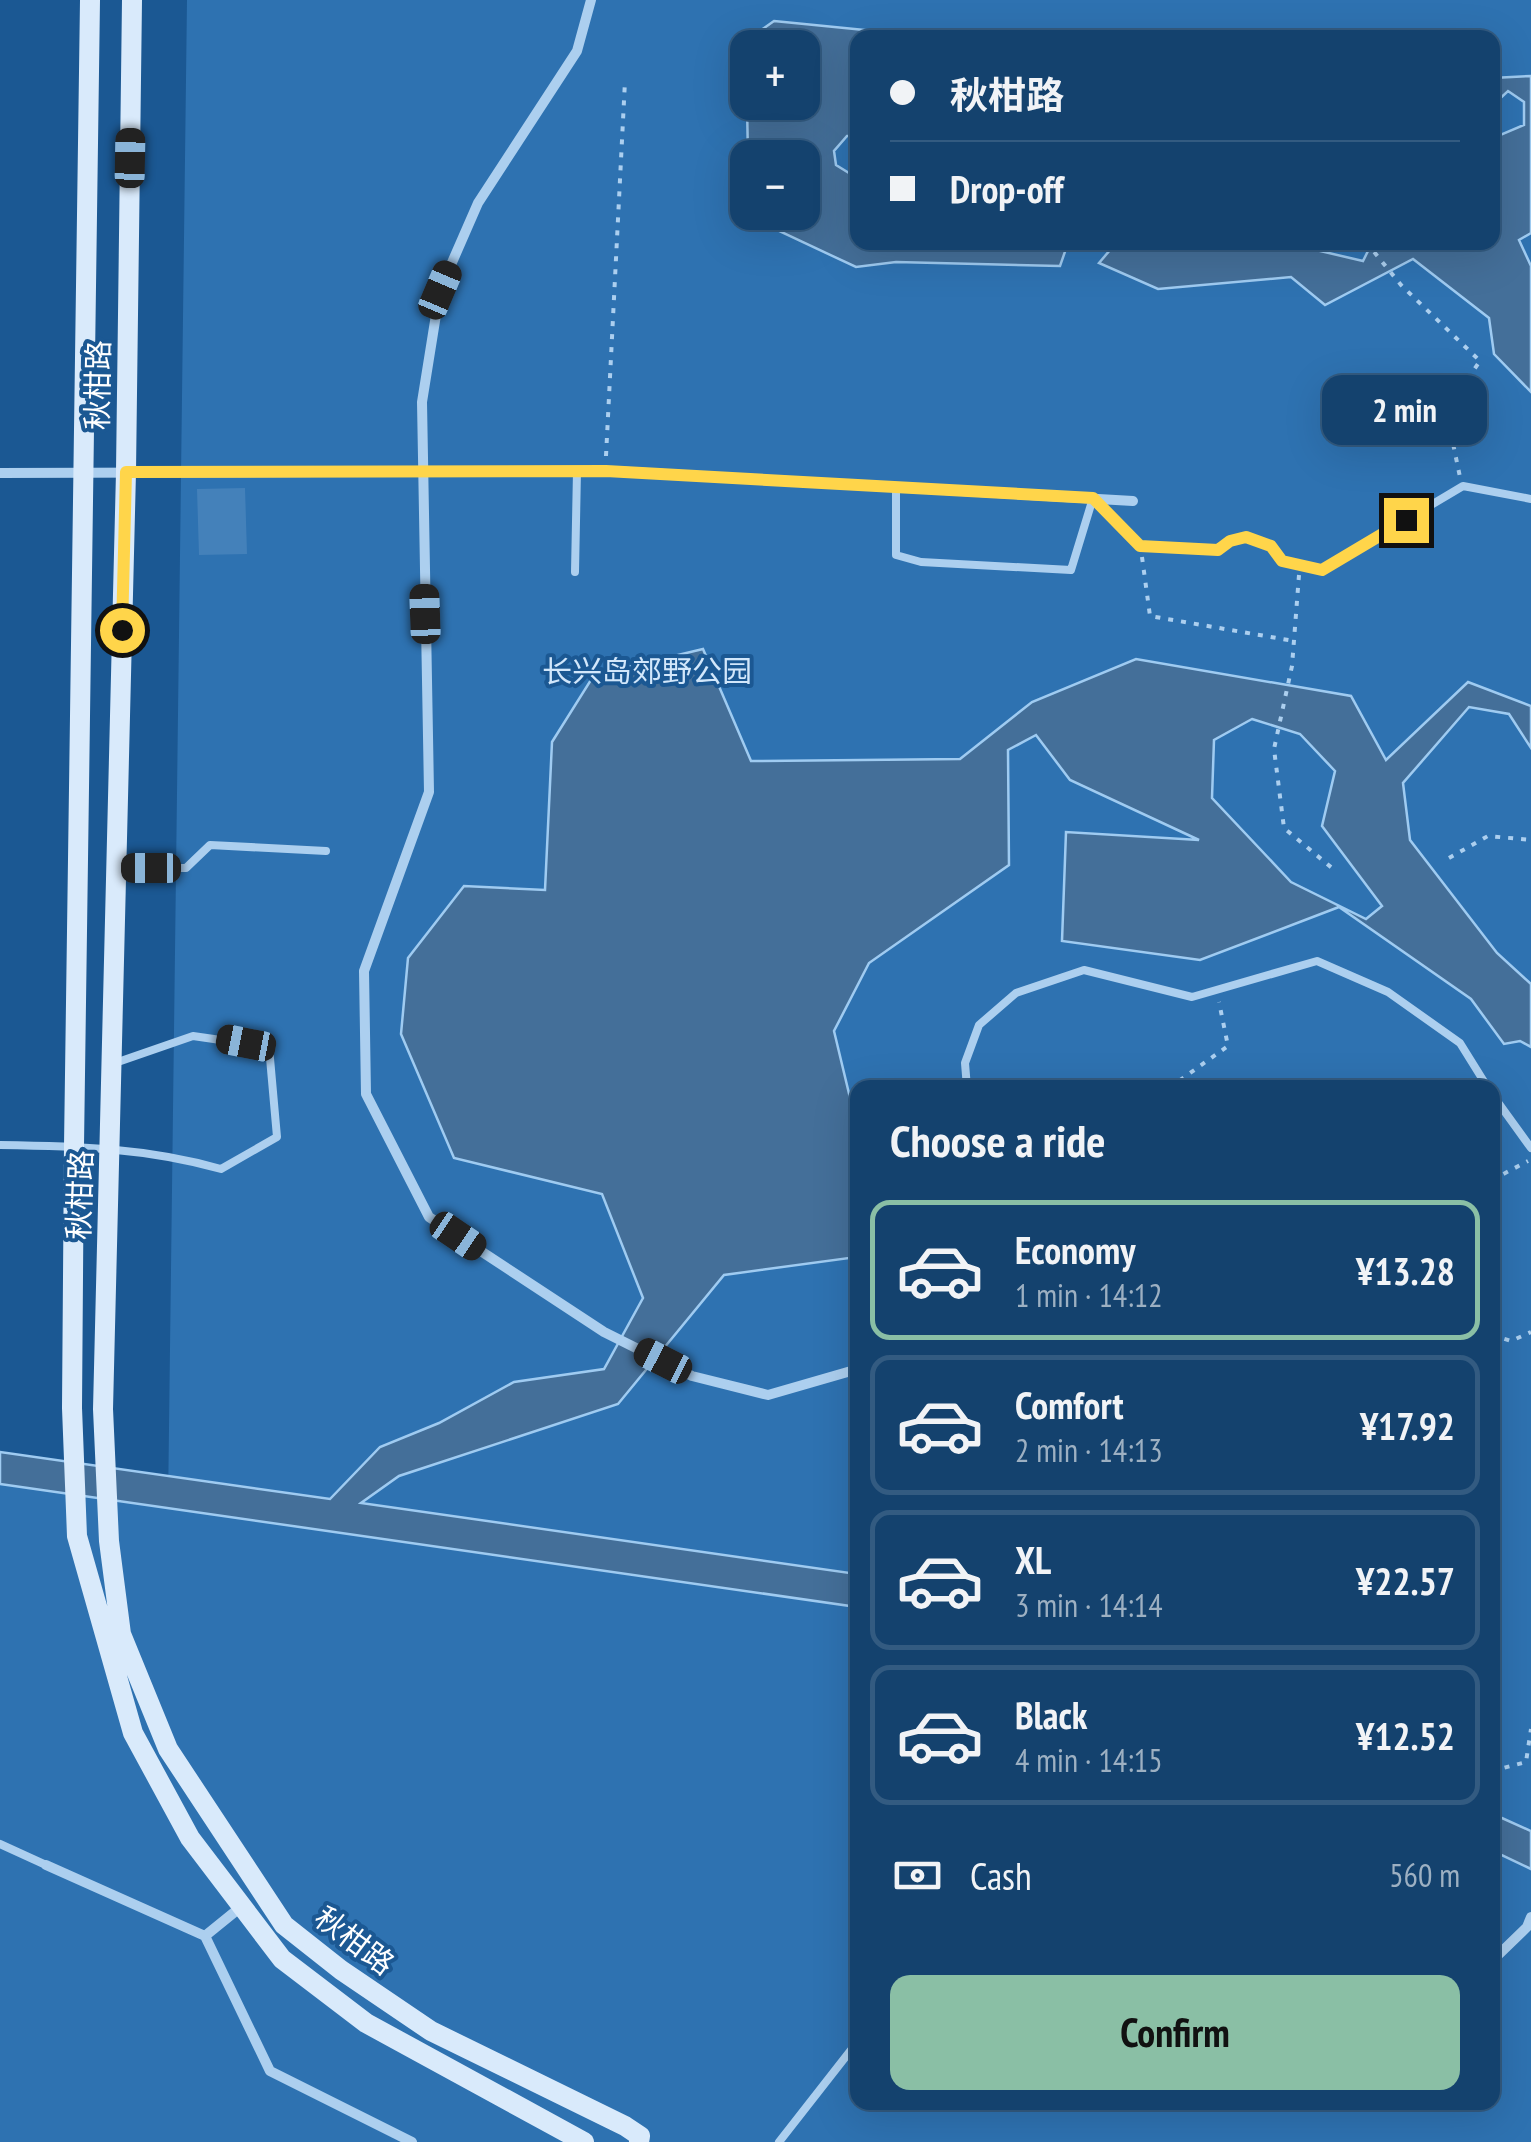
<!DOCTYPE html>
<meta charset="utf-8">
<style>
:root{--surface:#14426e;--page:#1d4973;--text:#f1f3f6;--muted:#9db0c2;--line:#335b81;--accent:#8abfa5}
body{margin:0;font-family:"PT Sans Narrow","Noto Sans SC",sans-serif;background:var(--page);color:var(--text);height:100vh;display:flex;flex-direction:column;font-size:38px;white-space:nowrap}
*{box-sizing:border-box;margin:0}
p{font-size:32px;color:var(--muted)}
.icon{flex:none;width:55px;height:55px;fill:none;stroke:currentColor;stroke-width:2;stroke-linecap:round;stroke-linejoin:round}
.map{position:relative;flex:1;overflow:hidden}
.details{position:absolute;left:850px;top:1080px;width:650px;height:1030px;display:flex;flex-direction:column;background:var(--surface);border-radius:20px;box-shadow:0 10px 40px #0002,0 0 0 2px var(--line)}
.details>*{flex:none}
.top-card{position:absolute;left:850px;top:30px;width:650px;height:220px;border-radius:20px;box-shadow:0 10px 40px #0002,0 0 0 2px var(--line);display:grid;align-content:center;height:220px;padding:0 40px;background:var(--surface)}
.fabs{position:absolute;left:730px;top:30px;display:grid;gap:20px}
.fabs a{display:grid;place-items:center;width:90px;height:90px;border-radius:20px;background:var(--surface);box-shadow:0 10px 40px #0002,0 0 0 2px var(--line);font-size:50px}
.end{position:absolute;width:45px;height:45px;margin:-22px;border:12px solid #ffd54a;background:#111;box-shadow:0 0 0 5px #111}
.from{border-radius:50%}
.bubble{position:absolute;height:70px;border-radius:20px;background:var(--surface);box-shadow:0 10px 40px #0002,0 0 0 2px var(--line);font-size:32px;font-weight:800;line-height:70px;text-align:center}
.car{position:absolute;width:30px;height:60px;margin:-30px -15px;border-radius:12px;box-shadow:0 0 8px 2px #0007;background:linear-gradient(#222 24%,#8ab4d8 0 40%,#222 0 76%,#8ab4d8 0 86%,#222 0)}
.top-card b{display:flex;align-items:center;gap:35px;height:95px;font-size:38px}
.top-card b+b{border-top:2px solid var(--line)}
.top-card i{width:25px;height:25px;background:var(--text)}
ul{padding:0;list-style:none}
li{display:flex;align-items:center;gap:30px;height:140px;margin:0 20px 15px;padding:0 20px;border:5px solid var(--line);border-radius:20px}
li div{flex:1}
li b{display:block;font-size:38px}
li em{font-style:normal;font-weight:800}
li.current{border-color:var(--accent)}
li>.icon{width:90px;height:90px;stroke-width:1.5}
h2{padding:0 40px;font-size:45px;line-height:120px}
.pay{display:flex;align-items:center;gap:25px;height:110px;padding:0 40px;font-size:38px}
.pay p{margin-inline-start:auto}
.primary-button{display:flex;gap:20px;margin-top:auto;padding:20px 40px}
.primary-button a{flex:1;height:115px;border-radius:20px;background:var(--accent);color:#111;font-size:40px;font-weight:800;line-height:115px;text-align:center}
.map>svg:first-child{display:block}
</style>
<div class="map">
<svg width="1531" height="2142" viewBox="0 0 1531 2142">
<rect width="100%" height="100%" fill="#1b5893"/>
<!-- green -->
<path fill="#2e72b1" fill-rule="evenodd" d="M 187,0 L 1531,0 L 1531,2142 L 0,2142 L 0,1484 L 168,1507 ZM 858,38 L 1492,38 L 1492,242 L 858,242 ZM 748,48 L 802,48 L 802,102 L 748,102 ZM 748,158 L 802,158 L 802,212 L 748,212 ZM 858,1088 L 1492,1088 L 1492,2102 L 858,2102 Z"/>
<!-- water -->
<path fill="#446f99" stroke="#9fcbf1" stroke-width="2.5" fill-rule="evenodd" d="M 774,21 L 935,37 L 858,38 L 857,136 L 847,136 L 834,151 L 836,165 L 857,178 L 858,242 L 1068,243 L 1060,266 L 896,262 L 856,267 L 760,222 L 754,213 L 802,212 L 802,158 L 748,157 L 746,54 L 747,50 L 748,102 L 802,102 L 802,48 L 749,47 L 753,36 Z
M 1531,76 L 1531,233 L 1519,240 L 1531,266 L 1531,392 L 1494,354 L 1489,318 L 1413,259 L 1325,305 L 1291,277 L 1158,289 L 1099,263 L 1116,243 L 1286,243 L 1363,261 L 1372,243 L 1492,242 L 1493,138 L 1524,125 L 1524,102 L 1508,91 L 1493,105 L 1493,78 Z
M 703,649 L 751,761 L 960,759 L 1032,702 L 1136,659 L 1351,696 L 1386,760 L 1468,682 L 1531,706 L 1531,748 L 1509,714 L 1469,707 L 1403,783 L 1410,840 L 1497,953 L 1531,984 L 1531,1047 L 1520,1041 L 1504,1044 L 1471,999 L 1339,907 L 1200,960 L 1062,941 L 1066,832 L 1199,840 L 1070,780 L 1036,735 L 1008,750 L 1009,865 L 869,963 L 834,1031 L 857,1127 L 857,1257 L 724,1275 L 618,1404 L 399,1476 L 361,1503 L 857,1574 L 857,1607 L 0,1484 L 0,1452 L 330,1499 L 380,1447 L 439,1423 L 514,1382 L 604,1369 L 643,1298 L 602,1194 L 454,1158 L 401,1034 L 408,958 L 464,886 L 545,890 L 552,742 L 594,675 ZM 1252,719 L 1300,734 L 1335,771 L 1322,826 L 1382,906 L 1366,919 L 1291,882 L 1212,798 L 1214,740 Z
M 1493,1814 L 1531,1831 L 1531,1869 L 1493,1851 Z"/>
<!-- building -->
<path fill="#4481ba" d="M 245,488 L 247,554 L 199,555 L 197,489 Z"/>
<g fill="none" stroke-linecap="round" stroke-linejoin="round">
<!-- path -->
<path stroke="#accfef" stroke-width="4" stroke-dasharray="5 8" stroke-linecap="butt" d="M 1366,242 L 1401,285 L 1480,361 L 1446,410 L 1460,477
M 606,456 L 625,81
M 1142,557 L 1150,616 L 1294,641
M 1299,575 L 1292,666 L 1274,749 L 1284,828 L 1332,868
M 1449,858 L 1488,836 L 1531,840
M 1169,1088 L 1228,1046 L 1219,1002
M 1492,1180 L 1528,1161
M 1492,1335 L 1511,1341 L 1531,1332
M 1492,1771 L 1526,1762 L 1531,1729"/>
<!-- lane -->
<path stroke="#accfef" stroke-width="8" d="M 896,487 L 896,555 L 921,562 L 1071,570 L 1093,498 L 1140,546 L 1218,550 L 1230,541 L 1246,537 L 1271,546 L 1282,561 L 1322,570 L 1463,486 L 1531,499
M 575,572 L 577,471
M 120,868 L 186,868 L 210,845 L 326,851
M 967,1088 L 965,1063 L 979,1025 L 1016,993 L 1084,970 L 1192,997 L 1317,961 L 1388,992 L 1460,1043 L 1488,1088
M 1492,1094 L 1531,1148
M 0,1145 C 76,1146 147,1148 221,1169 L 277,1137 L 269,1047 L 193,1036 L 115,1063
M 0,1844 L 46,1865
M 779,2142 L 858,2041"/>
<!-- street -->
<path stroke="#accfef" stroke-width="10" d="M 591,0 L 577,51 L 478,203 L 440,290 L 422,402 L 429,792 L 364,971 L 366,1094 L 429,1217 L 604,1332 L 692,1376 L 768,1395 L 858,1369
M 0,473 L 613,471 L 1133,501
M 46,1865 L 205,1936 L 242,1906
M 205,1936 L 270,2071 L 412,2142
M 1492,1961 L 1527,1927 L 1531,1917"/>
<!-- secondary -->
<path stroke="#d9eafb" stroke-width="20" d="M 90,0 L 74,1146 L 72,1408 L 77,1536 L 133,1733 L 190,1838 L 282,1959 L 366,2023 L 584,2142
M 132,0 L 126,472 L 103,1409 L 109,1541 L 121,1634 L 168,1749 L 284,1925 L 341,1970 L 431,2031 L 625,2126 L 640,2136 L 639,2142"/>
</g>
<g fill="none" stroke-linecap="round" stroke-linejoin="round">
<!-- route -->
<path stroke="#ffd54a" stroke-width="12" d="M 122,630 L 126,472 L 606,471 L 1093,498 L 1140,546 L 1218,550 L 1230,541 L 1246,537 L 1271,546 L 1282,561 L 1322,570 L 1406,520"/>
</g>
<g text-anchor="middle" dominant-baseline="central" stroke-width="8" stroke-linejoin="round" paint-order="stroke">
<!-- street labels -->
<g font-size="30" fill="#fff" stroke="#1b5893">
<text transform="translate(97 385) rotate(-89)">秋柑路</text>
<text transform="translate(79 1195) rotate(-88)">秋柑路</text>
<text transform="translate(355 1940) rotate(37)">秋柑路</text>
</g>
<!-- park labels -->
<g font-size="30" fill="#d2e7fb" stroke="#1b5893">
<text x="647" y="670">长兴岛郊野公园</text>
</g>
</g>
</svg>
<div class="fabs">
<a>+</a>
<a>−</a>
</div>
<i class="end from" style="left:122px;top:630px"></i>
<i class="end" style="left:1406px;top:520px"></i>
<div class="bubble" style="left:1322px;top:375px;width:165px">2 min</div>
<i class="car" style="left:130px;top:158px;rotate:1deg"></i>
<i class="car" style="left:440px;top:290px;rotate:23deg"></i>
<i class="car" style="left:425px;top:614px;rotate:358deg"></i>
<i class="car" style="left:151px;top:868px;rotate:270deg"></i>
<i class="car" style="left:246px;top:1043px;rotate:281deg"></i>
<i class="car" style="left:458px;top:1236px;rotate:124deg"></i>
<i class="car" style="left:663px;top:1361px;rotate:297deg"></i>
<div class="top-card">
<b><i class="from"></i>秋柑路</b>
<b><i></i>Drop-off</b>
</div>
<section class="details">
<h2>Choose a ride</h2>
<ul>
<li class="current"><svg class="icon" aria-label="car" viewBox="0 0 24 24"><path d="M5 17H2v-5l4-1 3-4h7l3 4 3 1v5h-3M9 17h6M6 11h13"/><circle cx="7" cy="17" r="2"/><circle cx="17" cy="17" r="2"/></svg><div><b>Economy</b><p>1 min · 14:12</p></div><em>¥13.28</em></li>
<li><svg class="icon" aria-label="car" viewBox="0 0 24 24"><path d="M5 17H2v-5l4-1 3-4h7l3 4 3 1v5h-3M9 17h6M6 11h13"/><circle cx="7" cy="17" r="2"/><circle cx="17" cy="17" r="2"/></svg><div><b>Comfort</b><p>2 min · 14:13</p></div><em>¥17.92</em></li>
<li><svg class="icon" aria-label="car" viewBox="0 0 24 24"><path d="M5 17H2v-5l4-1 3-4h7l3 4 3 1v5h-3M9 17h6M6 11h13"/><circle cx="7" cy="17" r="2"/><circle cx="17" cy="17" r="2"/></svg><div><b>XL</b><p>3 min · 14:14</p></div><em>¥22.57</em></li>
<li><svg class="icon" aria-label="car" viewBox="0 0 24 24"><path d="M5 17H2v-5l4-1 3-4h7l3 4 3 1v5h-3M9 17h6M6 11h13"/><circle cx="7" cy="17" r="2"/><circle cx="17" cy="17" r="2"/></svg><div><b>Black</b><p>4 min · 14:15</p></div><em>¥12.52</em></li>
</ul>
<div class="pay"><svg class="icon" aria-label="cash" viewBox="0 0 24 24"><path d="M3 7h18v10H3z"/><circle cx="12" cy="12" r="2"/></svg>Cash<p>560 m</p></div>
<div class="primary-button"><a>Confirm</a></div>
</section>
</div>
